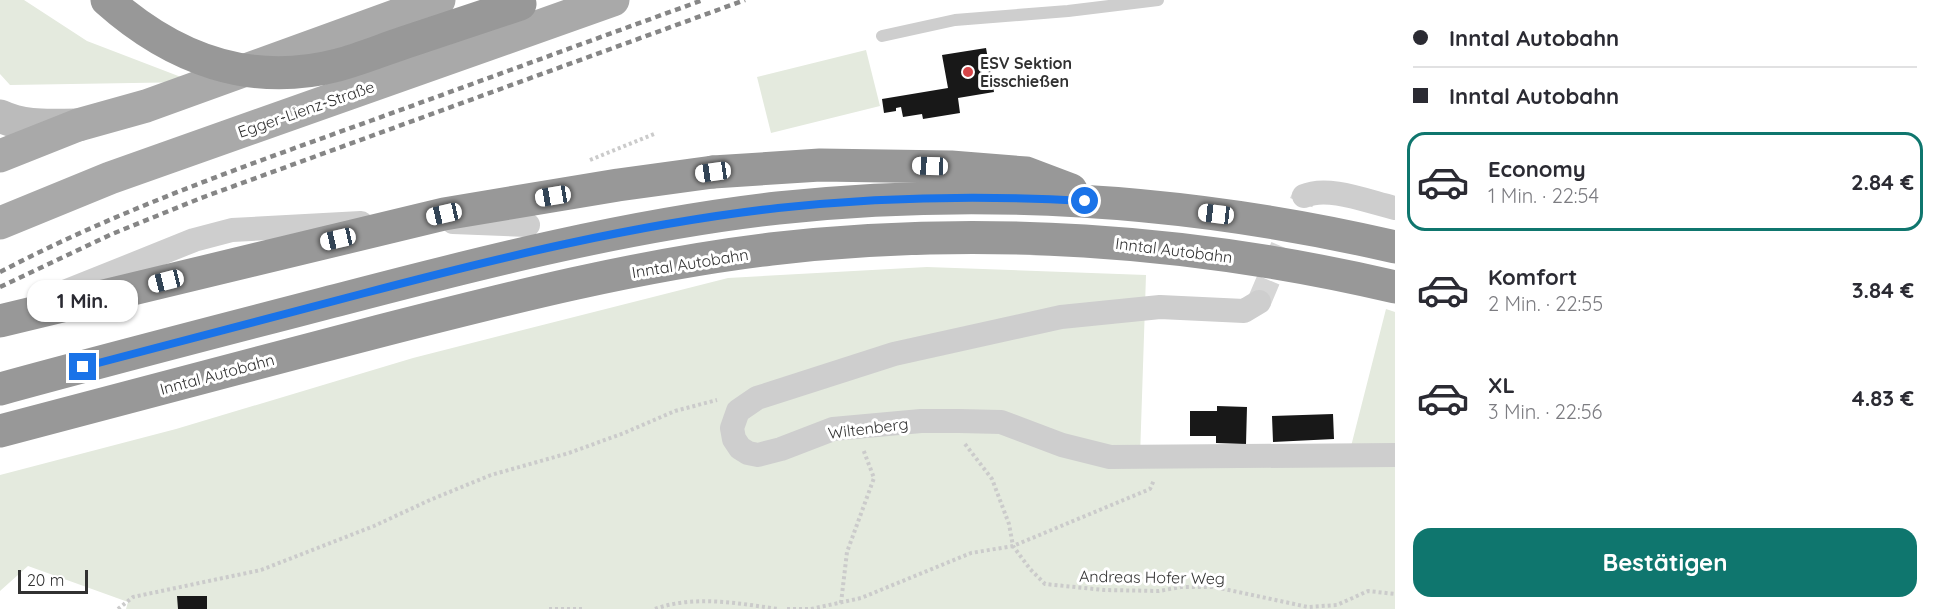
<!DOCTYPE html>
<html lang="de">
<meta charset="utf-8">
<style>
:root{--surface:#fff;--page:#f7f7f7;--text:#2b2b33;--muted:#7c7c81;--line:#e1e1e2;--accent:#0f766e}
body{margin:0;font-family:Quicksand,sans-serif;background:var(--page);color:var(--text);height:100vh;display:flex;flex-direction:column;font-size:22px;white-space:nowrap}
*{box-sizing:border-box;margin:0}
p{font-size:20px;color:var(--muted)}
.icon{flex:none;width:33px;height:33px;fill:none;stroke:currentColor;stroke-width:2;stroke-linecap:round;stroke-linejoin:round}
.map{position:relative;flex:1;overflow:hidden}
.side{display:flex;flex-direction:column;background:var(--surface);width:540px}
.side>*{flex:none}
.banner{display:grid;align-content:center;height:132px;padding:0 18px;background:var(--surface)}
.scale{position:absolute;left:18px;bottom:15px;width:70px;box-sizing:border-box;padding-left:6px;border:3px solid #313131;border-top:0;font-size:16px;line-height:21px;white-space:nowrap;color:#313131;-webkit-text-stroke:4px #fff;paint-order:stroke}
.end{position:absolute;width:27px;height:27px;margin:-14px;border:8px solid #1a73e8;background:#fff;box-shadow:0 0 0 3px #fff}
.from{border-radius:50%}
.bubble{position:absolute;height:42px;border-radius:18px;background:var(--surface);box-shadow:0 2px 4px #0004;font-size:20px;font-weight:700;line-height:42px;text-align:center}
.car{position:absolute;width:18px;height:36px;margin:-18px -9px;border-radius:8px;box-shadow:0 0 4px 2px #0007;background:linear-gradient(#fff 24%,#345 0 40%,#fff 0 76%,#345 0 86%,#fff 0)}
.banner b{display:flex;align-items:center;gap:21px;height:57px;font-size:22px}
.banner b+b{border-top:2px solid var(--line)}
.banner i{width:15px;height:15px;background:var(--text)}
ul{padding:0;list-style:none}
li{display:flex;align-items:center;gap:18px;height:99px;margin:0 12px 9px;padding:0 6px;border:3px solid transparent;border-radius:18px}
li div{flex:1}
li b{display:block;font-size:22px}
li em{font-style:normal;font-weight:700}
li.on{border-color:var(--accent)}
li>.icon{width:54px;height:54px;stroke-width:1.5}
.cta{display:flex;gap:12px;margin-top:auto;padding:12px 18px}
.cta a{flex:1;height:69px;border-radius:18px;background:var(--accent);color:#fff;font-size:24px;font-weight:700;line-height:69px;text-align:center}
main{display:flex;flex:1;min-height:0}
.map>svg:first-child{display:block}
</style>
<main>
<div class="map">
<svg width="1395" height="609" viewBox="0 0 1395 609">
<rect width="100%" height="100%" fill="#fff"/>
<!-- green -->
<path fill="#e4eade" d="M 0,0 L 24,0 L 87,41 L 194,82 L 10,85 L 0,74 Z
M 866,50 L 880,106 L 771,133 L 757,77 Z
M 927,267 L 1146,275 L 1140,457 L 1346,466 L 1386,309 L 1395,312 L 1395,609 L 126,609 L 128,602 L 28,566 L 0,591 L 0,475 L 176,429 L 413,358 L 728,278 Z"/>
<!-- building -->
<path fill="#181818" d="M 986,48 L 994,92 L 958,98 L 960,113 L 923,119 L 922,114 L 903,117 L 901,107 L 896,108 L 896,111 L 884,113 L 882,99 L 948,88 L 942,55 Z
M 1217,406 L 1247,407 L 1246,444 L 1216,443 L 1216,436 L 1190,436 L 1190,411 L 1217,411 Z
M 1333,414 L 1334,439 L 1273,442 L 1272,416 Z
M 177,596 L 207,596 L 207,609 L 178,609 Z"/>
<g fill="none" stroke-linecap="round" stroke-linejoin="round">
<!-- street-tunnel -->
<path stroke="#d6d6d6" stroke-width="24" stroke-dasharray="24 12" stroke-linecap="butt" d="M 1259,302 L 1304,196"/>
<!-- path -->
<path stroke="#cbcbcb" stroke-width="4" stroke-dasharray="3 3" stroke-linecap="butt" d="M 590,160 L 654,134
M 965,444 L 992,479 L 1009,524 L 1013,546 L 1030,569 L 1045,584 L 1104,590 L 1159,591 L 1181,587 L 1215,587 L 1308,607 L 1337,605 L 1368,591 L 1395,594
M 841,603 L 847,552 L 874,478 L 863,449
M 118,609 L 133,597 L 261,570 L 374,526 L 430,500 L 491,475 L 569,453 L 624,433 L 675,411 L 717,400
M 549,609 L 585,609
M 655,609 C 694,595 737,603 778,609
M 787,609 L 811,609 L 861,598 L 971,553 L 1013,546 L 1150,489 L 1154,480"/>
<!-- lane -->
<path stroke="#cecece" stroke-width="12" d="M 882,36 L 955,20 L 1068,11 L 1158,0"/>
<!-- street -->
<path stroke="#cecece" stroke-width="24" d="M 1304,196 C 1328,185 1369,202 1395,208
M 453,222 L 528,225
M 57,295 L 194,240 L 232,230 L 361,223
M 1259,302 L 1244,311 L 1160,307 L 1061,317 L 894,354 L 757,398 L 738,411 L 732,428 L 734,439 L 740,448 L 748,453 L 758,455 L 781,449 L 833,429 L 921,421 L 959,421 L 1001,422 L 1062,445 L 1110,457 L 1395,455"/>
<!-- secondary -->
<path stroke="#bbb" stroke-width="33" d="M 0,116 C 25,128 51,125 78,125"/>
<!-- primary -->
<path stroke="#a9a9a9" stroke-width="33" d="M 0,156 L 78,125 L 146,106 L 439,0
M 0,223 L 110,178 L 613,0"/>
<!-- highway -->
<path stroke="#989898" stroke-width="33" d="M 713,172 L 820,165 L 951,167 L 1026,173 L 1071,190
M 0,389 C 113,358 226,329 338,300 C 483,262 629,225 778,208 C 985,186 1193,200 1395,247
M 0,431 C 126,398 253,364 380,331 C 509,298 638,265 771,249 C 979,225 1191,239 1395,287"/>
<!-- rail -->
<path stroke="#868686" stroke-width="4.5" stroke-dasharray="6 4.5" stroke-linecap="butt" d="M 0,272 C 118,210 245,166 370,121 C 481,81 592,40 703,0
M 0,287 L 112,234 L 201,198 L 745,0"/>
<!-- highway-bridge -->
<path stroke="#989898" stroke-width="33" d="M 107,0 C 172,58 250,88 338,65 C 360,59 382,50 403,43 C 442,30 481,17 520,4
M 0,321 L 444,214 L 618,185 L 713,172"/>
</g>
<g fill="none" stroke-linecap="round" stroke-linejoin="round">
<!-- route -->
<path stroke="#1a73e8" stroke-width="8" d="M 83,367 C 175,342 268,318 361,294 C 498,258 636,224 778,208 C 880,197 983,195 1085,201"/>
</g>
<!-- markers -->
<circle fill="#d64649" stroke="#fff" stroke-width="2" cx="968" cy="72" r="6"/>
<g text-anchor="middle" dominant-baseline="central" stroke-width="6" stroke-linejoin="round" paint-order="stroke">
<!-- poi labels -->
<g font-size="16" font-weight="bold" fill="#313131" stroke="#fff" text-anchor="start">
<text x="980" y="63">ESV Sektion<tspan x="980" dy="18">Eisschießen</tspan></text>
</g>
<!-- street labels -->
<g font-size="16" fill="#313131" stroke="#fff">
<text transform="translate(306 109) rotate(-19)">Egger-Lienz-Straße</text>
<text transform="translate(1174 250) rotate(7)">Inntal Autobahn</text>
<text transform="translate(690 263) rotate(-9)">Inntal Autobahn</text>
<text transform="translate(217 374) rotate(-15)">Inntal Autobahn</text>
<text transform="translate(868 428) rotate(-7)">Wiltenberg</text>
<text transform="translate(1152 577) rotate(1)">Andreas Hofer Weg</text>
</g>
</g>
</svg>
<div class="scale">20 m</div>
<i class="end from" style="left:1085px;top:201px"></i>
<i class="end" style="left:83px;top:367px"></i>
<div class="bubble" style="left:27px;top:280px;width:111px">1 Min.</div>
<i class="car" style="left:930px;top:166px;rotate:272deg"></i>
<i class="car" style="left:713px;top:172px;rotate:262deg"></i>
<i class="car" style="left:553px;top:196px;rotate:261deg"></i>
<i class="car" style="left:444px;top:214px;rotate:257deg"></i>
<i class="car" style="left:1216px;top:214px;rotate:277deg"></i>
<i class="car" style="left:338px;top:239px;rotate:257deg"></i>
<i class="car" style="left:166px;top:281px;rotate:256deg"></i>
</div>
<section class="side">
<div class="banner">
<b><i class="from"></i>Inntal Autobahn</b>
<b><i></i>Inntal Autobahn</b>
</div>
<ul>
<li class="on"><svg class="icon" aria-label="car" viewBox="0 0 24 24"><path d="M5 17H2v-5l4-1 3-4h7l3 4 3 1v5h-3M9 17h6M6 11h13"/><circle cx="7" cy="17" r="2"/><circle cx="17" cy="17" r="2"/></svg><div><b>Economy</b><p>1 Min. · 22:54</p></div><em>2.84 €</em></li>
<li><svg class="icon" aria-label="car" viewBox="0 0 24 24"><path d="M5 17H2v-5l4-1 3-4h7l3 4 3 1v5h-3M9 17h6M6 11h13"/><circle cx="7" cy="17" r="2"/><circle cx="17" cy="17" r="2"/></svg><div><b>Komfort</b><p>2 Min. · 22:55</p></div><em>3.84 €</em></li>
<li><svg class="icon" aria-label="car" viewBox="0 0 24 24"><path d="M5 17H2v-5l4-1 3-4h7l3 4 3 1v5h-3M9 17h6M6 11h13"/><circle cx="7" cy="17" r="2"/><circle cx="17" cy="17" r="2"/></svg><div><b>XL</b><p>3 Min. · 22:56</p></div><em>4.83 €</em></li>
</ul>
<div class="cta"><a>Bestätigen</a></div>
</section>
</main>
